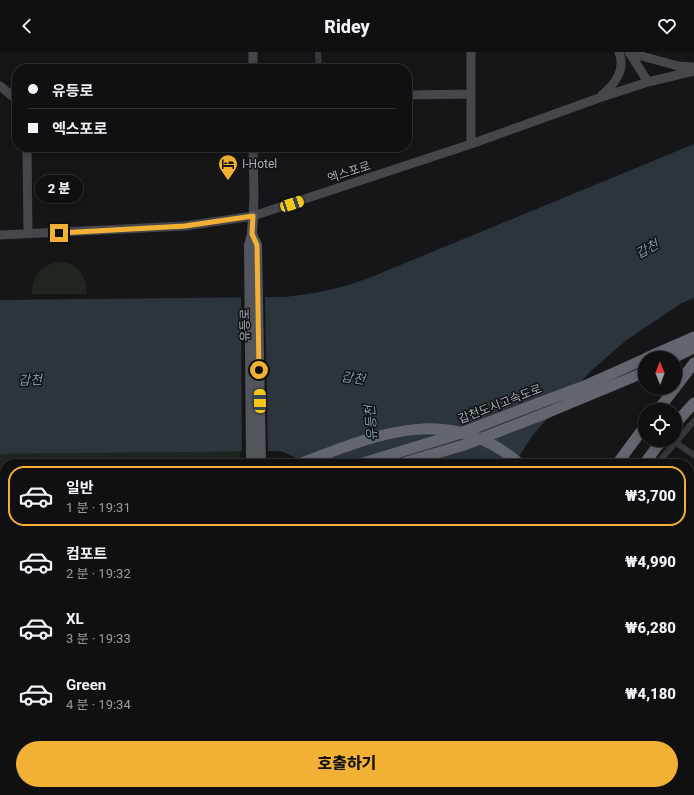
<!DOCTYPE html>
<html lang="ko">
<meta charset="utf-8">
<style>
:root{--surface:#101012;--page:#1e1e20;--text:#f1f3f6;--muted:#9c9d9f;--line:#303032;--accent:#f2b134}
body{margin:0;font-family:Roboto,"Noto Sans KR",sans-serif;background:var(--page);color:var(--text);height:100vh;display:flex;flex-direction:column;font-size:15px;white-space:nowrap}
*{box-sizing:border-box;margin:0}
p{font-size:13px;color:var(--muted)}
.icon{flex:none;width:22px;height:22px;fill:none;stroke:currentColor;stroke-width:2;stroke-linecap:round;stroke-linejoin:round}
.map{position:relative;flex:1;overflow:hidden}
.side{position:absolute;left:0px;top:407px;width:694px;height:336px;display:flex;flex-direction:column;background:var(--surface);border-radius:16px 16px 0 0;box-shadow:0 2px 10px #0003,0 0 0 1px var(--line)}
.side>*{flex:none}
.top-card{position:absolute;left:12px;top:12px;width:400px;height:88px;border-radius:16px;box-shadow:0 2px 10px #0003,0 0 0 1px var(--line);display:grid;align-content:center;height:88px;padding:0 16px;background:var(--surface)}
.needle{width:26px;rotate:359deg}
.fabs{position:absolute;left:638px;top:299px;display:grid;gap:8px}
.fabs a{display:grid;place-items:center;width:44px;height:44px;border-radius:50%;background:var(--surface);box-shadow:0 2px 10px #0003,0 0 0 1px var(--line);font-size:20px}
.end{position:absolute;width:18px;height:18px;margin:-9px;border:5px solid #f2b134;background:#111;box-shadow:0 0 0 2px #111}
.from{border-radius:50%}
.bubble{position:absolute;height:28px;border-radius:14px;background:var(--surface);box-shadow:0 2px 10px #0003,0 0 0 1px var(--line);font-size:13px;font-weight:800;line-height:28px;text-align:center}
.car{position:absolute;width:12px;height:24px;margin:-12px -6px;border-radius:5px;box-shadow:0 0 3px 1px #0007;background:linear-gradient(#f5c518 24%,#345 0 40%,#f5c518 0 76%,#345 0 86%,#f5c518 0)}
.top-card b{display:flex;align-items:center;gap:14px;height:38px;font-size:15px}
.top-card b+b{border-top:1px solid var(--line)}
.top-card i{width:10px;height:10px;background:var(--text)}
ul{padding:7px 0 0;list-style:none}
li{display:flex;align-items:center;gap:12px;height:60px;margin:0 8px 6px;padding:0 8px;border:2px solid transparent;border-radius:16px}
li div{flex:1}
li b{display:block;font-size:15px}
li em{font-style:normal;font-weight:800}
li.on{border-color:var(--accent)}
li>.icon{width:36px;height:36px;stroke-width:1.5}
.action{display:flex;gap:8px;margin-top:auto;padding:8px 16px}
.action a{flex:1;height:46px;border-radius:24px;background:var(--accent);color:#111;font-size:16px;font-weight:800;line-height:46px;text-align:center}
header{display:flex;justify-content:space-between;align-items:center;height:52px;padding:0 16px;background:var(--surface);font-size:18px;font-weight:800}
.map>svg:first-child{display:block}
</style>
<header><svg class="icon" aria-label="back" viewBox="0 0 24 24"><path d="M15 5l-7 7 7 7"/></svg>Ridey<svg class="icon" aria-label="heart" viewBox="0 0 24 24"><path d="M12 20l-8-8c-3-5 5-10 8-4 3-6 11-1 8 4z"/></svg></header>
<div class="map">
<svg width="694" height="743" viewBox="0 0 694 743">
<rect width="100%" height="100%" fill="#161618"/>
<!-- green -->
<path fill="#1e261f" d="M 58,210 C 78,210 86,223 87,242 L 32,242 C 32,225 40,213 58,210 Z
M 240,399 L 240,412 L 5,412 L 5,483 L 0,484 L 0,402 Z
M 5,517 L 5,738 L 242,738 L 242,743 L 0,743 L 0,518 Z"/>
<!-- water -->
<path fill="#2c353c" d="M 694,92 L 694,246 L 682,251 L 628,287 L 594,316 L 564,347 L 533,383 L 514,412 L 301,412 L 294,405 L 281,399 L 0,402 L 0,248 L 284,245 C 315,242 339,237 369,226 Z
M 35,738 L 74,738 L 76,743 L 39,743 Z
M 342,738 L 435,738 L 435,743 L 342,743 Z"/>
<!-- pier -->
<path fill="#161618" d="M 265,243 L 268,401 L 242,401 L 241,244 Z"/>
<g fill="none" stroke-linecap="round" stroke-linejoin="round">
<!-- street -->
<path stroke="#37383d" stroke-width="6" d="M 318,0 L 319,17
M 675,390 L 694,403
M 657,412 L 694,369
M 689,468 L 694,471
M 689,602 L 694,602
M 566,738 L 566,743
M 687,743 L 694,740"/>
<!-- secondary -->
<path stroke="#45474d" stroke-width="9" d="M 629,0 L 648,30
M 630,1 L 678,14 L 694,15
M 253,17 L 253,0
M 0,34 L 17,48
M 407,43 L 471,42
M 602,43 C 615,32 626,18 619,0
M 471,92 L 471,0
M 27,95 L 28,182
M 253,164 L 254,145 L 253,95
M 0,183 L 185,174 L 253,164 L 471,92 L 599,46 L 648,30 L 694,19"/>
<!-- primary -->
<path stroke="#53555c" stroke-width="10" d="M 252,182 L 257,193 L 261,412
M 251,412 L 249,193 L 252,182 L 253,164
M 248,743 L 249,738
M 258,743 L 258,738"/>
<!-- highway -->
<path stroke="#63666e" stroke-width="11" d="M 646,306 L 694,285
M 673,306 L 694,296
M 675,336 L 694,311
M 539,351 L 582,335 L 645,307
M 658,358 L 675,336
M 544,362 L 645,320
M 675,372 L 694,351
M 299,412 C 375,383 449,350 520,412
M 617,412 L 645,374
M 644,412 L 662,388
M 0,494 L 5,493
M 0,505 L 5,504
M 530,738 L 532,743
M 543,738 L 544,743
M 552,738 L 552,743"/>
<!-- highway-bridge -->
<path stroke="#63666e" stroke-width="11" d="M 360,412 L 461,381 L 539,351
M 400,412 L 464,393 L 544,362"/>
</g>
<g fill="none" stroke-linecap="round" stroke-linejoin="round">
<!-- route -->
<path stroke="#f2b134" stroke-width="5" d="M 59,181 L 185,174 L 253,164 L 252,182 L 257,193 L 259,318"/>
</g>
<!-- icons -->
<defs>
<symbol id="hotel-pin" viewBox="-11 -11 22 30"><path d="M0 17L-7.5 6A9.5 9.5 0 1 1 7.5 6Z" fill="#f2b134" stroke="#111113"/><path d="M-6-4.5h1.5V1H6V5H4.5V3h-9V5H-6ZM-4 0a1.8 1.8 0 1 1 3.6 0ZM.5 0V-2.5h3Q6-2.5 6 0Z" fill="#111"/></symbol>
</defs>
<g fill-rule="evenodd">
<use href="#hotel-pin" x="217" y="101" width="22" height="30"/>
</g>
<g text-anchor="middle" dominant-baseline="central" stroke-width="3" stroke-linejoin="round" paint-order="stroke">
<!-- poi labels -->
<g font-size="12" fill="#a8adb8" stroke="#111113" text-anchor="start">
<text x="242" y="112">I-Hotel</text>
</g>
<!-- street labels -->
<g font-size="12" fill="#a8adb8" stroke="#111113">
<text transform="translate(349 120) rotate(-18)">엑스포로</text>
<text transform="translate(245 273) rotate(-91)">유등로</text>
<text transform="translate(500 352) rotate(-21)">갑천도시고속도로</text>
</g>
<!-- water labels -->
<g font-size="13" font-style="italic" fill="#7f9bb3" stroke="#111113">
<text transform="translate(647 197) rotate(-29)">갑천</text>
<text transform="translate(353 326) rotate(8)">갑천</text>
<text transform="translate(30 328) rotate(-2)">갑천</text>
<text transform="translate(371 371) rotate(-95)">유등천</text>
</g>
</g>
</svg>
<div class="fabs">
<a><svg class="needle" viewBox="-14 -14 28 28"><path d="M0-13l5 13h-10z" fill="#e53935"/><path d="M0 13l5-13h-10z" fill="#9c9d9f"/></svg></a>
<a><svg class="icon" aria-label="locate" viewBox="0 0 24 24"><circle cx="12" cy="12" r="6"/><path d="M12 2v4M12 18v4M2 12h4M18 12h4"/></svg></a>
</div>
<i class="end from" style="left:259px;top:318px"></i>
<i class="end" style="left:59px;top:181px"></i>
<div class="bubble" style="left:35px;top:123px;width:48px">2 분</div>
<i class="car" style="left:292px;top:152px;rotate:72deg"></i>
<i class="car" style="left:260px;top:349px;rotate:359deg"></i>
<div class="top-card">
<b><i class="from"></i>유등로</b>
<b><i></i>엑스포로</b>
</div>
<section class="side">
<ul>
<li class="on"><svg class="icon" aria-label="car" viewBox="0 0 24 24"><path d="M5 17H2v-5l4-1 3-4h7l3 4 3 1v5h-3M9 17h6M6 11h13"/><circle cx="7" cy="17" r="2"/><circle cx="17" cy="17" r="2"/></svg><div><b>일반</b><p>1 분 · 19:31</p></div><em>₩3,700</em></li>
<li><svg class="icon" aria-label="car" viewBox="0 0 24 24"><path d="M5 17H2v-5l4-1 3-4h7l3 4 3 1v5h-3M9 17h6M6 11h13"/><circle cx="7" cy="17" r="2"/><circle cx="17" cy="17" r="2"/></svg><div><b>컴포트</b><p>2 분 · 19:32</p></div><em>₩4,990</em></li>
<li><svg class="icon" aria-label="car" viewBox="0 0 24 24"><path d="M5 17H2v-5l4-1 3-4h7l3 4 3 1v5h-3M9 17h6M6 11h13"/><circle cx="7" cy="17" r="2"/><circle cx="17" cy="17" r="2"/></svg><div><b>XL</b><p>3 분 · 19:33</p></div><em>₩6,280</em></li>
<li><svg class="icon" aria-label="car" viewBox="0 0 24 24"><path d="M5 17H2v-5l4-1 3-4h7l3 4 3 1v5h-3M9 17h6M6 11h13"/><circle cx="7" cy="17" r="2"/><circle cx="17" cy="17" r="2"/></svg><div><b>Green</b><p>4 분 · 19:34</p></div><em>₩4,180</em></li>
</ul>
<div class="action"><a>호출하기</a></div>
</section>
</div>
